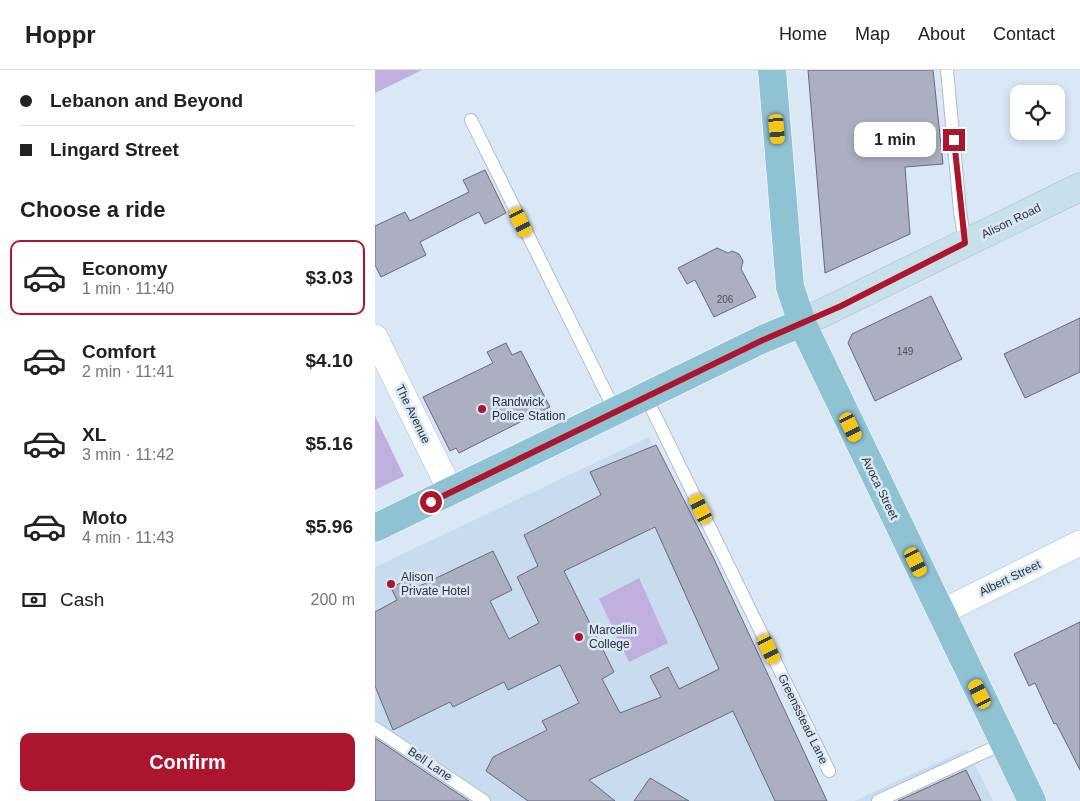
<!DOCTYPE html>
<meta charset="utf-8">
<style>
:root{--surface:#fff;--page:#f6f6f6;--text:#202124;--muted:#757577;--line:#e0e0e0;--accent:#ab152d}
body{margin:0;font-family:Helvetica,sans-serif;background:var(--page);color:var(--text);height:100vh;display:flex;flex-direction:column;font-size:19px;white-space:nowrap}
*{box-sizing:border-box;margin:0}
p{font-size:16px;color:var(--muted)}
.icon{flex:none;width:28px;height:28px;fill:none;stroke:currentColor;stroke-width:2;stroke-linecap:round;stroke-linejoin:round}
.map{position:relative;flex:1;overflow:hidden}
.sheet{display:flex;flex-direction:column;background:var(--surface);width:375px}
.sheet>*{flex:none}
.banner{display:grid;align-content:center;height:110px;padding:0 20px;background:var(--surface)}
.tools{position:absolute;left:635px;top:15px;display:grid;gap:10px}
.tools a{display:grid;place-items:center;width:55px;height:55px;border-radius:10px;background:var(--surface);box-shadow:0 2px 8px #0003;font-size:25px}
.end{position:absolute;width:22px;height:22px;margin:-11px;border:6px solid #ab152d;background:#fff;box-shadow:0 0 0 2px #fff}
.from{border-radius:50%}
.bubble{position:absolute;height:35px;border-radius:10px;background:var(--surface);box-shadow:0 2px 8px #0003;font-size:16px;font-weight:800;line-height:35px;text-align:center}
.car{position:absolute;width:15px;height:30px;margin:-15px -8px;border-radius:6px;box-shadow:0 0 4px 1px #0007;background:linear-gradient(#f5c518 24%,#345 0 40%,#f5c518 0 76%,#345 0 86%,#f5c518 0)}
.banner b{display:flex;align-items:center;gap:18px;height:48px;font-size:19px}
.banner b+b{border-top:1px solid var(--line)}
.banner i{width:12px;height:12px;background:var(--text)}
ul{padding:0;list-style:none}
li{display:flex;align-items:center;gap:15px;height:75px;margin:0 10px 8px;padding:0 10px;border:2px solid transparent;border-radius:10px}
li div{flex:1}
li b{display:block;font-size:19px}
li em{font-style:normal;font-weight:800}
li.current{border-color:var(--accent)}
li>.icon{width:45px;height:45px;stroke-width:1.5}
h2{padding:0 20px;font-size:22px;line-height:60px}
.pay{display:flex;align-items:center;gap:12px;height:55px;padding:0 20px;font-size:19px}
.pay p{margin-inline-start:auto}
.primary-button{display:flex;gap:10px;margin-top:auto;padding:10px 20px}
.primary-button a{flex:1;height:58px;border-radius:10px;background:var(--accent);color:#fff;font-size:20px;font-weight:800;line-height:58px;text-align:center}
header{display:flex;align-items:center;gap:30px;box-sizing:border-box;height:70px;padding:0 25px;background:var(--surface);border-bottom:1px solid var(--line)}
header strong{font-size:24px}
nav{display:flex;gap:28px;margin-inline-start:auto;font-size:18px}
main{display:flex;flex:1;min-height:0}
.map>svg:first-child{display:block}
</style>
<header>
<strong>Hoppr</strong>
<nav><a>Home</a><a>Map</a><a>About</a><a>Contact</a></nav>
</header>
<main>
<section class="sheet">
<div class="banner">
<b><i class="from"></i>Lebanon and Beyond</b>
<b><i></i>Lingard Street</b>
</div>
<h2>Choose a ride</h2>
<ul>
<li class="current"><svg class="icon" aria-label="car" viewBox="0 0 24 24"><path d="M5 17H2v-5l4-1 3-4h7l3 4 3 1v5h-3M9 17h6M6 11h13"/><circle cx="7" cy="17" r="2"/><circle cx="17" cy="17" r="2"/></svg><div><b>Economy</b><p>1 min · 11:40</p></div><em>$3.03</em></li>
<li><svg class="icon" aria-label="car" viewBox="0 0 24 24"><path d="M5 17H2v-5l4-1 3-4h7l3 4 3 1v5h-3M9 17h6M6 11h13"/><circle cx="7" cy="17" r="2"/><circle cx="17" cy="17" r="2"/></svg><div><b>Comfort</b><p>2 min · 11:41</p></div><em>$4.10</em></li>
<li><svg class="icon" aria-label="car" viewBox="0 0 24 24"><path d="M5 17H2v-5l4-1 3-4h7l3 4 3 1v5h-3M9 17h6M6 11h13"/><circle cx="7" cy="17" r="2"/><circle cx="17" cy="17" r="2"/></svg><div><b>XL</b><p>3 min · 11:42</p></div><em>$5.16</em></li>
<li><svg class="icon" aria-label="car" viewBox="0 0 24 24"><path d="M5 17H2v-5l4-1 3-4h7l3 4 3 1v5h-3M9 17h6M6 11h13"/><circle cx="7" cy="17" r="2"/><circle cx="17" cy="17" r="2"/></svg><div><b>Moto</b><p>4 min · 11:43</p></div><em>$5.96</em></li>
</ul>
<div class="pay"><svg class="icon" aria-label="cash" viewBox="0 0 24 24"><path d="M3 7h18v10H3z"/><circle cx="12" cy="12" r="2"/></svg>Cash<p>200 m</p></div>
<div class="primary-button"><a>Confirm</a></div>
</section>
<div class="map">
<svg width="705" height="731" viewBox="0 0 705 731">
<rect width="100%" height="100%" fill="#dae7f5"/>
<!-- built -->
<path fill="#c9dcef" d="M 274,367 L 449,731 L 0,731 L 0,497 Z
M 592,679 L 618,731 L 479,731 Z"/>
<!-- green -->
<path fill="#c0afde" d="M 0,0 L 47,0 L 0,23 Z
M 0,346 L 29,406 L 0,420 Z
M 264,508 L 293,573 L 254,592 L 224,529 Z"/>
<!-- building -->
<path fill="#acafc0" stroke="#666978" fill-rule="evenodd" d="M 433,0 L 558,0 L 568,94 L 530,97 L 535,164 L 450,203 Z
M 110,100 L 131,143 L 110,154 L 104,142 L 45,172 L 51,185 L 6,207 L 0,195 L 0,156 L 30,142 L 35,151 L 94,122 L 88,110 Z
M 342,178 L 353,183 L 357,181 L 364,184 L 368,191 L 366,199 L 381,227 L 339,247 L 320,210 L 312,214 L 303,198 Z
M 556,226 L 587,289 L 500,331 L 473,273 L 477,264 Z
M 705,248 L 705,302 L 650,328 L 629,284 Z
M 131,273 L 137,285 L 146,281 L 175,337 L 84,383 L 81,378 L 75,381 L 48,327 L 118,293 L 112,282 Z
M 281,375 L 338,487 L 452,731 L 400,731 L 358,641 L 214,710 L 240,731 L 153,731 L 111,701 L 118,687 L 172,660 L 167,651 L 204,633 L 185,595 L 133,620 L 129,612 L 78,637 L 75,632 L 18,660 L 0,616 L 0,542 L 22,530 L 16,518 L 33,509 L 38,519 L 118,481 L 137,520 L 115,531 L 134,569 L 164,553 L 142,507 L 163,496 L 149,465 L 226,425 L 215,402 ZM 280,457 L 344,599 L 304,619 L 293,597 L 275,606 L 286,627 L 245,643 L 227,609 L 239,602 L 189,501 Z
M 705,552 L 705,700 L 681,653 L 679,654 L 660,613 L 654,616 L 639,584 Z
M 0,668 L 94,731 L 0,731 Z
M 591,700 L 606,731 L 523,731 Z
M 275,708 L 314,731 L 259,731 Z"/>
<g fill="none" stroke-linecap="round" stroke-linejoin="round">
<defs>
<path id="lane" d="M 572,0 L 585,141 L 590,173
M 96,50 L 240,341
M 271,327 L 454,701
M 0,658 L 109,731
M 503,731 L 629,673"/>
<path id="street" d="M 0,267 L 76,422
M 565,543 L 705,473"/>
<path id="secondary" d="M 427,253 L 705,117"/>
<path id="primary" d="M 397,0 L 415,217 L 427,253 L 657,731
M 0,458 L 388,269 L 427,253"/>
</defs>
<!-- lane casing -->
<use href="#lane" stroke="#afbcc9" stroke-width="14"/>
<!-- street casing -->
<use href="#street" stroke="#afbcc9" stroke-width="26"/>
<!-- secondary casing -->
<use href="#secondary" stroke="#afbcc9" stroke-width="29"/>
<!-- primary casing -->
<use href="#primary" stroke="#fff" stroke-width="29"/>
<!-- lane -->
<use href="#lane" stroke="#fff" stroke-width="12"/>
<!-- street -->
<use href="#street" stroke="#fff" stroke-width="25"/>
<!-- secondary -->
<use href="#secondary" stroke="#c7e0e9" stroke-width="28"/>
<!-- primary -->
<use href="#primary" stroke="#8fc2d3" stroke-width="28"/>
</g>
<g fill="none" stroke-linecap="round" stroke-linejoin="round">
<!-- route -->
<path stroke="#ab152d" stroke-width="6" d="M 56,432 L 388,270 L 466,236 L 590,173 L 579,70"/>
</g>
<!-- markers -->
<g fill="#ab152d" stroke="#dae7f5" stroke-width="2">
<circle cx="107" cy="339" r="5"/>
<circle cx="16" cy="514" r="5"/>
<circle cx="204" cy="567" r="5"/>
</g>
<g text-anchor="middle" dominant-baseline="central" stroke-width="5" stroke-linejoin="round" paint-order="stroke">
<!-- number labels -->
<g font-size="10" fill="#4d515a">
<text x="350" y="229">206</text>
<text x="530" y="281">149</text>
</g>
<!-- street labels -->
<g font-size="12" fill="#2d3238" stroke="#dae7f5">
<text transform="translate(636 151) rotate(-26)">Alison Road</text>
<text transform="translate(38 344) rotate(64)">The Avenue</text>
<text transform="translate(505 418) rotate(64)">Avoca Street</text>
<text transform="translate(635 508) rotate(-26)">Albert Street</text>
<text transform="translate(428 649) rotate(64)">Greensstead Lane</text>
<text transform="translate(55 694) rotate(34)">Bell Lane</text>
</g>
<!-- poi labels -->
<g font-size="12" fill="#2d3238" stroke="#dae7f5" text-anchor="start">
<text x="117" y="332">Randwick<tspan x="117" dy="14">Police Station</tspan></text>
<text x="26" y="507">Alison<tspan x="26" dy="14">Private Hotel</tspan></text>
<text x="214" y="560">Marcellin<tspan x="214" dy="14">College</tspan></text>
</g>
</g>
</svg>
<div class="tools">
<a><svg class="icon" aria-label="locate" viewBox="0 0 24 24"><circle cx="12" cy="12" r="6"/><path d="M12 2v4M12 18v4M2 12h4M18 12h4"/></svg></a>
</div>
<i class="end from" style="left:56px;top:432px"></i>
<i class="end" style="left:579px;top:70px"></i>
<div class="bubble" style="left:479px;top:52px;width:82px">1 min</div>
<i class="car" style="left:402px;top:59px;rotate:175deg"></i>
<i class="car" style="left:146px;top:152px;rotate:154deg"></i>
<i class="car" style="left:476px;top:357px;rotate:154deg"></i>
<i class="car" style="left:326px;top:439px;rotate:334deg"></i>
<i class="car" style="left:541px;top:492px;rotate:154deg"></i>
<i class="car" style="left:394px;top:579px;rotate:154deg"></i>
<i class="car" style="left:605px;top:624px;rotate:334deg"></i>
</div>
</main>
